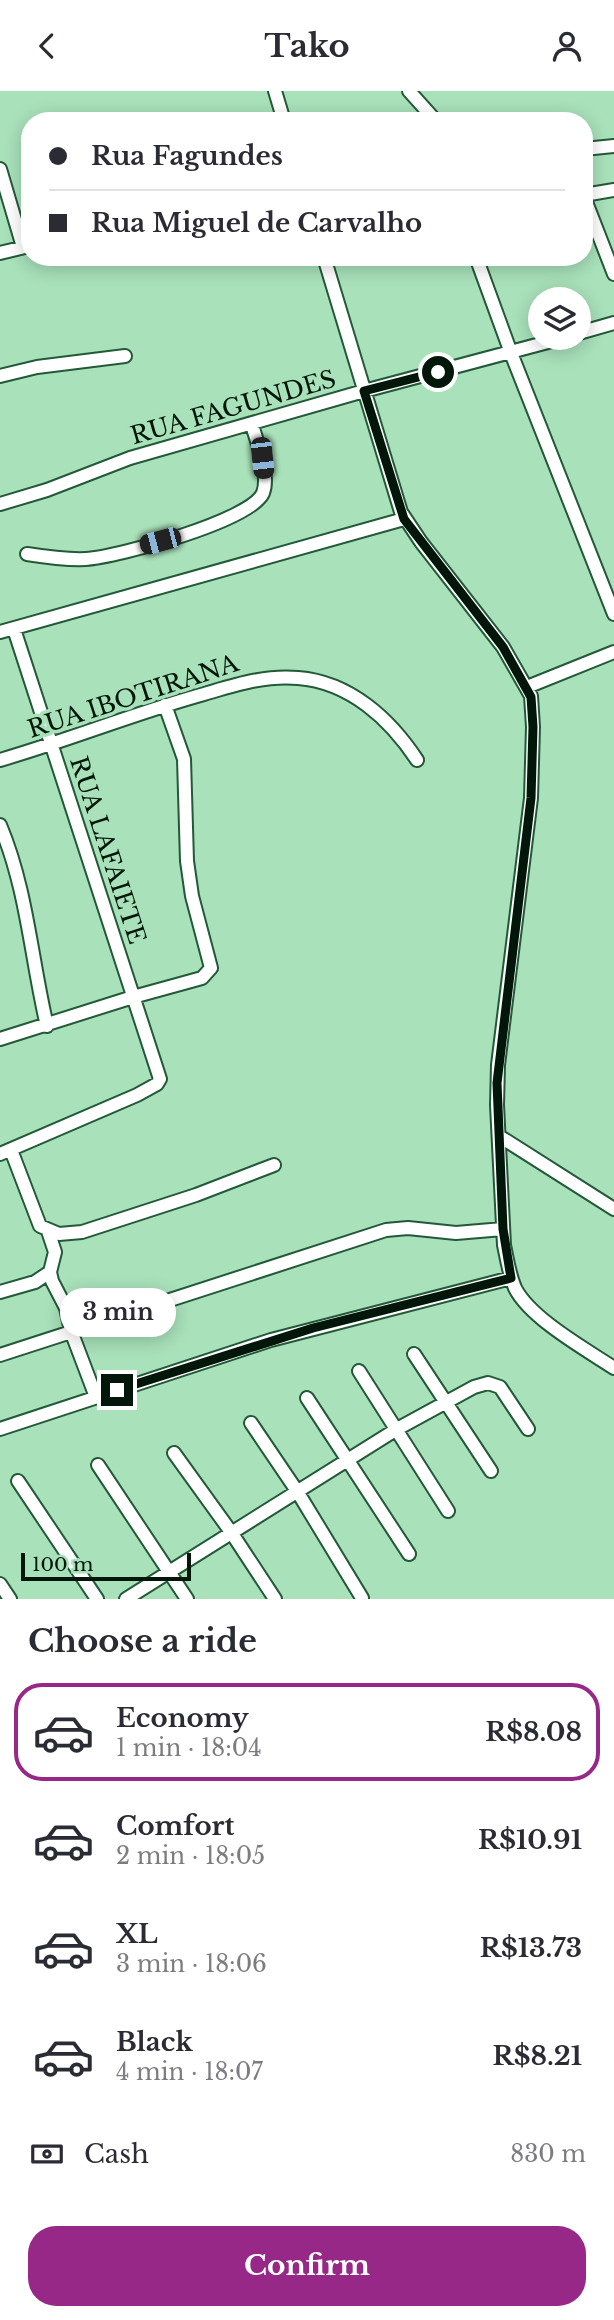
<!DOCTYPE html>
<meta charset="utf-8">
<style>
:root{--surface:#fff;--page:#f7f7f7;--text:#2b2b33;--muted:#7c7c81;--line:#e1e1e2;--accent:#972888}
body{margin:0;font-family:"Libre Baskerville",serif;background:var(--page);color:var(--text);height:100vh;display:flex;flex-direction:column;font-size:26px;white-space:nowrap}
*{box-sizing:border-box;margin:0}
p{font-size:23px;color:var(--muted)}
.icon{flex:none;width:38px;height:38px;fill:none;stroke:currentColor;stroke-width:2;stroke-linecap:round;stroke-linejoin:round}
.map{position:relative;height:1508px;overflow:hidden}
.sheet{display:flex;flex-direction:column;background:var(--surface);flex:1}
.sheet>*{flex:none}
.banner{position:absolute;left:21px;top:21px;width:572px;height:154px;border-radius:28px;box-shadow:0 4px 18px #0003;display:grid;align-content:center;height:154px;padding:0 28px;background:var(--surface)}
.buttons{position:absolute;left:528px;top:196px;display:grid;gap:14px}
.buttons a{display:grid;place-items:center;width:63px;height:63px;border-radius:50%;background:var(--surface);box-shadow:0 4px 18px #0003;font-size:35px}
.scale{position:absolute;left:21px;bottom:18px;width:170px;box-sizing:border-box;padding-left:7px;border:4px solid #021609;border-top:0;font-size:19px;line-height:24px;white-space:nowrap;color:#021609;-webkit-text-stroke:5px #a8e1ba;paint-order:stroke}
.end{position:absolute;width:32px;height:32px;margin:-16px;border:9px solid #021609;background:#fff;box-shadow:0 0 0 4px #fff}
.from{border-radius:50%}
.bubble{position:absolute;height:49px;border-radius:24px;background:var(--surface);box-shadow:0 4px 18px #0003;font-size:23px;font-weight:800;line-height:49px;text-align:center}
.car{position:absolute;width:21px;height:42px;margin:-21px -10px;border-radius:9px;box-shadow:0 0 5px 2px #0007;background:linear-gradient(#222 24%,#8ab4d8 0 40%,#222 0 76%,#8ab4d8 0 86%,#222 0)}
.banner b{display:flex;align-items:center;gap:24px;height:66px;font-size:26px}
.banner b+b{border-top:2px solid var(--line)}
.banner i{width:18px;height:18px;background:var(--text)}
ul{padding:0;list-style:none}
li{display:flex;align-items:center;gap:21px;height:98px;margin:0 14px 10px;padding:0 14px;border:4px solid transparent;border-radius:28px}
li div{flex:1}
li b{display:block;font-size:26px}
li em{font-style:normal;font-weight:800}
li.on{border-color:var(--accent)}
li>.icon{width:63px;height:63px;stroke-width:1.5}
h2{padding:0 28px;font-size:32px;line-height:84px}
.pay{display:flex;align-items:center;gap:18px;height:77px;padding:0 28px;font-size:26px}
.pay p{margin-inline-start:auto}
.action{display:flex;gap:14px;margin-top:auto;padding:14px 28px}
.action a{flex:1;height:80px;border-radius:28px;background:var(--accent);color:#fff;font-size:28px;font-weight:800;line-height:80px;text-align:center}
header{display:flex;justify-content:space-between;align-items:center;height:91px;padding:0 28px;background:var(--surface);font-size:32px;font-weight:800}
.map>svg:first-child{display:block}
</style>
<header><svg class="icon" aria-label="back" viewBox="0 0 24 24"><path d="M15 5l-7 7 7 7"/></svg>Tako<svg class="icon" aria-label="person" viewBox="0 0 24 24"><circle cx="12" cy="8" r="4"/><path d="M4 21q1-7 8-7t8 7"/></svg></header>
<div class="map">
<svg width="614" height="1508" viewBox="0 0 614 1508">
<rect width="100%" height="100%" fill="#a8e1ba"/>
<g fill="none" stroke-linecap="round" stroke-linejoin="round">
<defs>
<path id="street" d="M 275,0 L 284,30
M 409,0 L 436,30
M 584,58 L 614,55
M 0,78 L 23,156
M 584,104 L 614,99
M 584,106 L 614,183
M 0,162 L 29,155
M 324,166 L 401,421 L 421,451 L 503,556 L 531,605 L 533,636 L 531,707 L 498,974 L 497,1014 L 504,1154 C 507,1168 509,1183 515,1197 C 530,1227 585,1258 614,1277
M 476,166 L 511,262 L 614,523
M 579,242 L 614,232
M 0,285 L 37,276 L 125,265
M 0,413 L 47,399 L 130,367 L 364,300 L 563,247
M 27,463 C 46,466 66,469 86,468 C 117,466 251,430 263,402 C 270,384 257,351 252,334
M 0,541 L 404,428
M 527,596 L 614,561
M 0,669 C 69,649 135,622 204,603 C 235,594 265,584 298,587 C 350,591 390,628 417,669
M 0,734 C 27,798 31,867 47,935
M 0,948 L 133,906 L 202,887 L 211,877 L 192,805 L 187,770 L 184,668 L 165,614
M 499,1045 L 614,1118
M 11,1059 L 40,1135 L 59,1143 L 82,1141 L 196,1104 L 274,1074
M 0,1063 L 137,1004 L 157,993 L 160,988 L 14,538
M 48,1140 L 55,1161 L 50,1181 L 52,1190 L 66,1217 L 71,1240 L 96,1306
M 0,1201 L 35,1191 L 50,1181
M 414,1263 L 491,1380
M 0,1264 L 386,1139 L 408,1137 L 456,1142 L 503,1138
M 359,1280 L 448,1420
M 307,1307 L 409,1463
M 251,1332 L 297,1400 L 362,1507
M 0,1338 L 271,1249 L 511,1187
M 174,1362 L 231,1441 L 275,1508
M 98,1374 L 187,1508
M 18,1390 L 97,1508
M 0,1493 L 10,1508
M 126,1508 L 397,1338 L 474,1296 L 488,1292 L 500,1296 L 528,1338"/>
</defs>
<!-- street casing -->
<use href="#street" stroke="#235938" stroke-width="16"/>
<!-- street -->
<use href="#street" stroke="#fff" stroke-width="12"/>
</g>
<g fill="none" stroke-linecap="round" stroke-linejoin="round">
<!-- route -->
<path stroke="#021609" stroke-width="9" d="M 117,1299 L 313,1237 L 511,1187 L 503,1138 L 497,992 L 531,707 L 533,636 L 531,606 L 503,556 L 404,428 L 364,300 L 438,281"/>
</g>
<g text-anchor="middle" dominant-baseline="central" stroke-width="7" stroke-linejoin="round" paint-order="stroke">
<!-- street labels -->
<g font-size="24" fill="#021609" stroke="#a8e1ba">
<text transform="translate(233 316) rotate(-16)">RUA FAGUNDES</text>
<text transform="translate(133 605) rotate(-18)">RUA IBOTIRANA</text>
<text transform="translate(108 759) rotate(72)">RUA LAFAIETE</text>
</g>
</g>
</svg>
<div class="buttons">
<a><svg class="icon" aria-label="layers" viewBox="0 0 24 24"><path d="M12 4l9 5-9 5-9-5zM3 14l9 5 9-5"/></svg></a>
</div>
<div class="scale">100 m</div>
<i class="end from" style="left:438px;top:281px"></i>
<i class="end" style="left:117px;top:1299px"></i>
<div class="bubble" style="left:60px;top:1197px;width:116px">3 min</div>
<i class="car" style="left:262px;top:367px;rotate:174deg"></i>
<i class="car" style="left:160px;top:450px;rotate:255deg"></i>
<div class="banner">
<b><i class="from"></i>Rua Fagundes</b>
<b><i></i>Rua Miguel de Carvalho</b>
</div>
</div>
<section class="sheet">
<h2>Choose a ride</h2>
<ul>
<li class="on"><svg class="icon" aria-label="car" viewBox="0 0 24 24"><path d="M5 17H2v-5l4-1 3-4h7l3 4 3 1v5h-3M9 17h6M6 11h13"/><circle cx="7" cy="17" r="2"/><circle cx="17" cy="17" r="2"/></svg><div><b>Economy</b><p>1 min · 18:04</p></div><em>R$8.08</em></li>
<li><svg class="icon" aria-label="car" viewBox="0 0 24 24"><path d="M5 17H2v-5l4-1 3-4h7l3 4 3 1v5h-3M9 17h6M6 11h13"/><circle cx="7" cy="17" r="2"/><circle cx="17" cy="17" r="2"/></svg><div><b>Comfort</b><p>2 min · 18:05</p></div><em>R$10.91</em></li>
<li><svg class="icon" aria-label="car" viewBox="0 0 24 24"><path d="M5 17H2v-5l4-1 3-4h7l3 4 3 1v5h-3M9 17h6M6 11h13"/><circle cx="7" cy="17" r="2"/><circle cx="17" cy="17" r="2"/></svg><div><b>XL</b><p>3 min · 18:06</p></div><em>R$13.73</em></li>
<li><svg class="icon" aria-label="car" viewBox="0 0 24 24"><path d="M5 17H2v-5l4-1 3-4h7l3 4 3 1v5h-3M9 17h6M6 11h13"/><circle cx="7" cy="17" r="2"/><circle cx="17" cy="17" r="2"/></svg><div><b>Black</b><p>4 min · 18:07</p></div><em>R$8.21</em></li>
</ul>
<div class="pay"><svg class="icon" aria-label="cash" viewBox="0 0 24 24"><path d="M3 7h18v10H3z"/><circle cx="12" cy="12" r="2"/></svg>Cash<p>830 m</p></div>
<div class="action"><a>Confirm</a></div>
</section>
